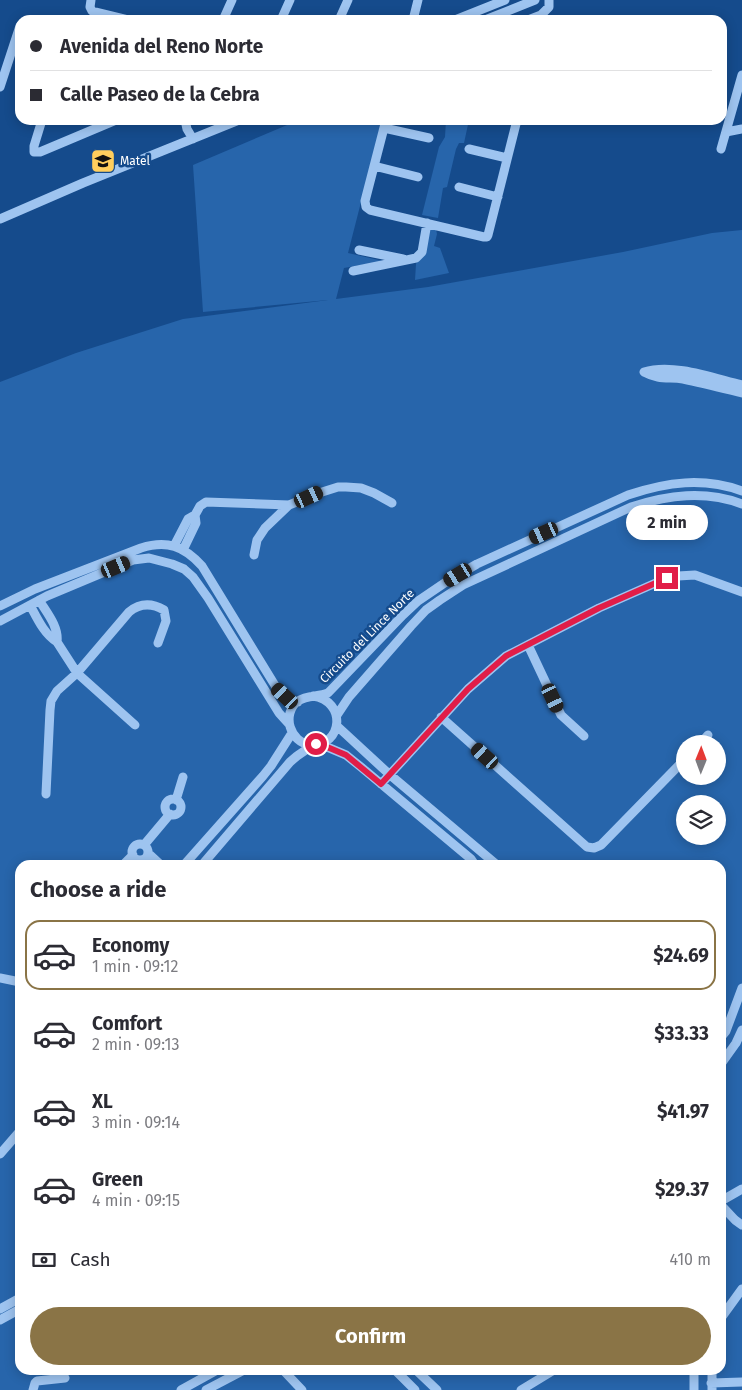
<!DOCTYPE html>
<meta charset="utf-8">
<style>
:root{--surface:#fff;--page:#f2f2f3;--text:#2b2b33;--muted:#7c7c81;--line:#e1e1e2;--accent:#8a7446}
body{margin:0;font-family:"Fira Sans",sans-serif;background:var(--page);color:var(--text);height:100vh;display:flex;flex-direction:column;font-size:19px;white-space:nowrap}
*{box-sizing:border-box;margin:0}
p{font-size:16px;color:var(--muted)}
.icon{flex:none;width:28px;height:28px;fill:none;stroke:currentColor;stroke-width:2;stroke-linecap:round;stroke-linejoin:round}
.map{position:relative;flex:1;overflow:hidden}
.side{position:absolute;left:15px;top:860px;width:711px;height:515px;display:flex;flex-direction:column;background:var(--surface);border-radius:15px;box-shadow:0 2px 12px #0003}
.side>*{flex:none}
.banner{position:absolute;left:15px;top:15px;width:712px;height:110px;border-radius:15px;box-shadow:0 2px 12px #0003;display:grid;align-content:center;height:110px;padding:0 15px;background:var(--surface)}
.needle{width:32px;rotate:1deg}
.fabs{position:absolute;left:676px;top:735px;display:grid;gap:10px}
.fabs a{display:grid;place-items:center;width:50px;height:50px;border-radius:50%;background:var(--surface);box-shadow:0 2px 12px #0003;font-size:25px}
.end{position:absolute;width:22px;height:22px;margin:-11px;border:6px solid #e11d48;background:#fff;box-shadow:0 0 0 2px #fff}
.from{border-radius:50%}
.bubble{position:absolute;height:35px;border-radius:18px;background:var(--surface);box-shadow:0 2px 12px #0003;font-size:16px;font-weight:700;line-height:35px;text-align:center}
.car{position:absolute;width:15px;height:30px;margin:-15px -8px;border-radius:6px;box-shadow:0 0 4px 1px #0007;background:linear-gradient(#222 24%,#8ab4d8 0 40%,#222 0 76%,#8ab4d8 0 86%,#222 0)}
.banner b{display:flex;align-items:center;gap:18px;height:48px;font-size:19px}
.banner b+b{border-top:1px solid var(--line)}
.banner i{width:12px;height:12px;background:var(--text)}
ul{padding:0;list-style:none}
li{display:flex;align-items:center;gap:15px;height:70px;margin:0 10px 8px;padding:0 5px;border:2px solid transparent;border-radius:15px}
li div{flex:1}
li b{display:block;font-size:19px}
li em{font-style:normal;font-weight:700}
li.on{border-color:var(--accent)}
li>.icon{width:45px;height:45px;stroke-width:1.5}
h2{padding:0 15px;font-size:22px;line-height:60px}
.pay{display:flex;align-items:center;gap:12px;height:55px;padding:0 15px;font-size:19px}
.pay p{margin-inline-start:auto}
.cta{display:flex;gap:10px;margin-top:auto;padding:10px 15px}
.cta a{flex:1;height:58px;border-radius:30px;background:var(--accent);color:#fff;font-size:20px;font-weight:700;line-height:58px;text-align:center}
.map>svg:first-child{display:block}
</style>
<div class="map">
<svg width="742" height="1390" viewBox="0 0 742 1390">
<rect width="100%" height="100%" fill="#154b8c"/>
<!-- green -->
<path fill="#2765ab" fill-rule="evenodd" d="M 299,120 L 382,120 L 348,253 L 383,261 L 344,268 L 336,299 L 428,287 L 623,252 L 712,233 L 742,230 L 742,1390 L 0,1390 L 0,382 L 76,353 L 183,319 L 328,300 L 203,312 L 193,165 ZM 685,744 L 718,744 L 718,776 L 685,776 ZM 685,804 L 718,804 L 718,836 L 685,836 ZM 20,865 L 721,865 L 721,1370 L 20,1370 Z
M 446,120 L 469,120 L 464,143 L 459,143 L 456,149 L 447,187 L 443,188 L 438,218 L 422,215 L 439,147 L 445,137 Z
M 430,224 L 435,225 L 437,234 L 434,246 L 440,248 L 449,273 L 415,280 L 416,264 Z"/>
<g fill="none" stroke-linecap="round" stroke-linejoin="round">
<!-- minor -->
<path stroke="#9ec4f0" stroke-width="9" d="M 91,0 L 90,7 L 92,11 L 129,20
M 223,20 L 232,0
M 281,20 L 290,0
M 339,20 L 348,0
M 413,20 L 418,0
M 455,20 L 505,0
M 485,20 L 535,0
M 528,20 L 541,15 L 549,7 L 549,0
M 0,87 L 20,26
M 42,120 L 34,146 L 34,152 L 40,152 L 116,120
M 185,120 L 187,129 L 193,139
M 386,120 L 365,201 L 366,207 L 370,210 L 484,237 L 487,237 L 488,235 L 517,120
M 384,128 L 429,138
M 726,132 L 742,129
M 469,149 L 507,158
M 721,149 L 742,75
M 374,166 L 418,177
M 459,187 L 498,197
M 0,219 L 83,183 L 239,120
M 359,250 L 403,259
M 353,271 L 416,258 L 422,252 L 427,223
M 644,372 C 659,380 667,377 683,379 C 703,383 722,388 742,393
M 644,372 C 673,363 713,378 742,385
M 174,546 L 188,519 L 195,515 L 200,506 L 206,502 L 289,505
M 183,550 L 196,523 L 195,515
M 254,555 L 257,540 L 265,528 L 289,505 L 319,493 L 338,487 L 346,487 L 361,488 L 374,493 L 392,503
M 39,600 C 47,613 59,627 57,642
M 30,605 C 37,618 44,634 57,642 L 77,673 L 135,725
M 0,606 L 35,589 L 141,548 C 167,540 184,546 202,566 L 276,687 L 293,702 L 298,702
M 0,621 L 47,596 L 133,560 L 149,558 L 172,564 L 184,569 L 193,577 L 208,598 L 279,713 L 289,724
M 528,645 L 561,715 L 584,736
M 313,696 C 347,701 343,746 311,745 C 290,743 281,714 298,701 C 307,695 318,697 328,693 L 403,615 L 418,601 L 446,582 L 477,564 L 628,495 C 667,482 703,477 742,491
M 337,715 L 349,697 L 411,626 L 426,610 L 440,600 L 463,585 L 631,507 C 668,495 705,490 742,504
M 441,717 L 587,847 L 594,848 L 601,845 L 685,759
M 337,726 L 389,774 L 497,865
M 320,744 L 346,755 L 361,767 L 471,859 L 475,865
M 700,744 L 708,735
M 381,784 L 468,689 L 506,656 L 599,608 L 667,578 L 678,576 L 695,575 L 742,592
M 46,794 L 50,710 L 51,701 L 57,691 L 77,673 L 129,612 C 140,603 152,603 164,610 L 166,621 L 158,643
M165 807a8 8 0 1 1 16 0a8 8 0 1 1-16 0Z
M 176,800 L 183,777
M132 852a8 8 0 1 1 16 0a8 8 0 1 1-16 0Z
M 144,845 L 170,814
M 148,853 L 161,865
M 123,865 L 133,855
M 184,865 L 263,776 L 271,766 L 292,733
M 202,865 L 290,762 L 297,756 L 313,745
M 0,978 L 20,982
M 721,1037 L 726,1031 L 742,988
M 721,1064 L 736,1043 L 742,1030
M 0,1154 L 20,1131
M 721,1201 L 742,1189
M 721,1205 L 735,1220 L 742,1225
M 0,1309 L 20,1298
M 721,1318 L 742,1289
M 0,1320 L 20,1309
M 283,1370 L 302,1390
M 395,1370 L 415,1390
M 416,1370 L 437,1390
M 711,1383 L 742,1382
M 33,1390 L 35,1383 L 37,1381 L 65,1378
M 181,1390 L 217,1370
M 206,1390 L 244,1370
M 521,1390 L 554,1370
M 694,1390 L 694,1370
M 712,1390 L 712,1370"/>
</g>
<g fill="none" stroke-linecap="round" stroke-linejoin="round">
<!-- route -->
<path stroke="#e11d48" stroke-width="6" d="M 316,744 L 320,744 L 346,755 L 381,784 L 468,689 L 506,656 L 599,608 L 667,578"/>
</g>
<!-- icons -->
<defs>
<symbol id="school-square" viewBox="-11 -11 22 22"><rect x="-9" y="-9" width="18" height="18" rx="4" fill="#ffce5d" stroke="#154b8c"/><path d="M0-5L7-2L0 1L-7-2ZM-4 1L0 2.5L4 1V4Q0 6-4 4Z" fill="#111"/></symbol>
</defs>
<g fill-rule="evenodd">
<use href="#school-square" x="89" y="147" width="28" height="28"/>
</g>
<g text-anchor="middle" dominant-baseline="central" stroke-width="5" stroke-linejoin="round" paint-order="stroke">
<!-- poi labels -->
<g font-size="12" fill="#fff" stroke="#154b8c" text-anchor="start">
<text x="120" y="161">Matel</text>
</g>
<!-- street labels -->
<g font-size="12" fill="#fff" stroke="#154b8c">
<text transform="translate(367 636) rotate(-45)">Circuito del Lince Norte</text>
</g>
</g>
</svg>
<div class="fabs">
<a><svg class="needle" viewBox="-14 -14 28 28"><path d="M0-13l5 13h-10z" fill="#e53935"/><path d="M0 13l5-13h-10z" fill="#7c7c81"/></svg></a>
<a><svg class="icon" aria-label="layers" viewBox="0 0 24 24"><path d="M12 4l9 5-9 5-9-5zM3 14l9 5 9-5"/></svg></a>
</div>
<i class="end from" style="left:316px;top:744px"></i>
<i class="end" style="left:667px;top:578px"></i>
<div class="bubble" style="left:626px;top:505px;width:82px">2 min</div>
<i class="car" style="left:309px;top:497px;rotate:65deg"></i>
<i class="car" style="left:544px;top:533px;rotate:246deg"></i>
<i class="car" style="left:116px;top:567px;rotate:67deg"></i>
<i class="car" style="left:458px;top:575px;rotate:239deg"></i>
<i class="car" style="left:285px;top:696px;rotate:313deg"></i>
<i class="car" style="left:553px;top:698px;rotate:155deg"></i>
<i class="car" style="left:485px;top:756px;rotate:312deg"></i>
<div class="banner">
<b><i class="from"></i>Avenida del Reno Norte</b>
<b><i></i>Calle Paseo de la Cebra</b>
</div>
<section class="side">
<h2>Choose a ride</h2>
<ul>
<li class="on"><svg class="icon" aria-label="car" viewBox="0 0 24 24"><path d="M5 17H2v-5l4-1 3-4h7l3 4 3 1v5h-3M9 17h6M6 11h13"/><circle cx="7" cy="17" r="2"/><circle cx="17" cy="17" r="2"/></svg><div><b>Economy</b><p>1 min · 09:12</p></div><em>$24.69</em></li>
<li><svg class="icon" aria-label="car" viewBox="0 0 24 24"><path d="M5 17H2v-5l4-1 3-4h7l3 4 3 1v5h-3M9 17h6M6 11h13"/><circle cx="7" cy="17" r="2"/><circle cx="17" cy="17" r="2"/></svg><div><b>Comfort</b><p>2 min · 09:13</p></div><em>$33.33</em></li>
<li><svg class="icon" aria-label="car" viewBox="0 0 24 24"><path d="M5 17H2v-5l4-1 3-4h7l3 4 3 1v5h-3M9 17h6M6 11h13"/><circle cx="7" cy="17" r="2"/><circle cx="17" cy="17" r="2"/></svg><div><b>XL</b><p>3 min · 09:14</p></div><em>$41.97</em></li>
<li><svg class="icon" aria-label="car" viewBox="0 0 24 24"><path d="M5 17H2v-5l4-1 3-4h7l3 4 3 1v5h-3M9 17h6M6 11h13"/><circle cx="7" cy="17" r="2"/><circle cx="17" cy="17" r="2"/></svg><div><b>Green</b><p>4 min · 09:15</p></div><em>$29.37</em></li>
</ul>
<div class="pay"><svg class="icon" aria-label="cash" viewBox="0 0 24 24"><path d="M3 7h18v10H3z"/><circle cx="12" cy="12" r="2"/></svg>Cash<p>410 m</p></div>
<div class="cta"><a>Confirm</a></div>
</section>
</div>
